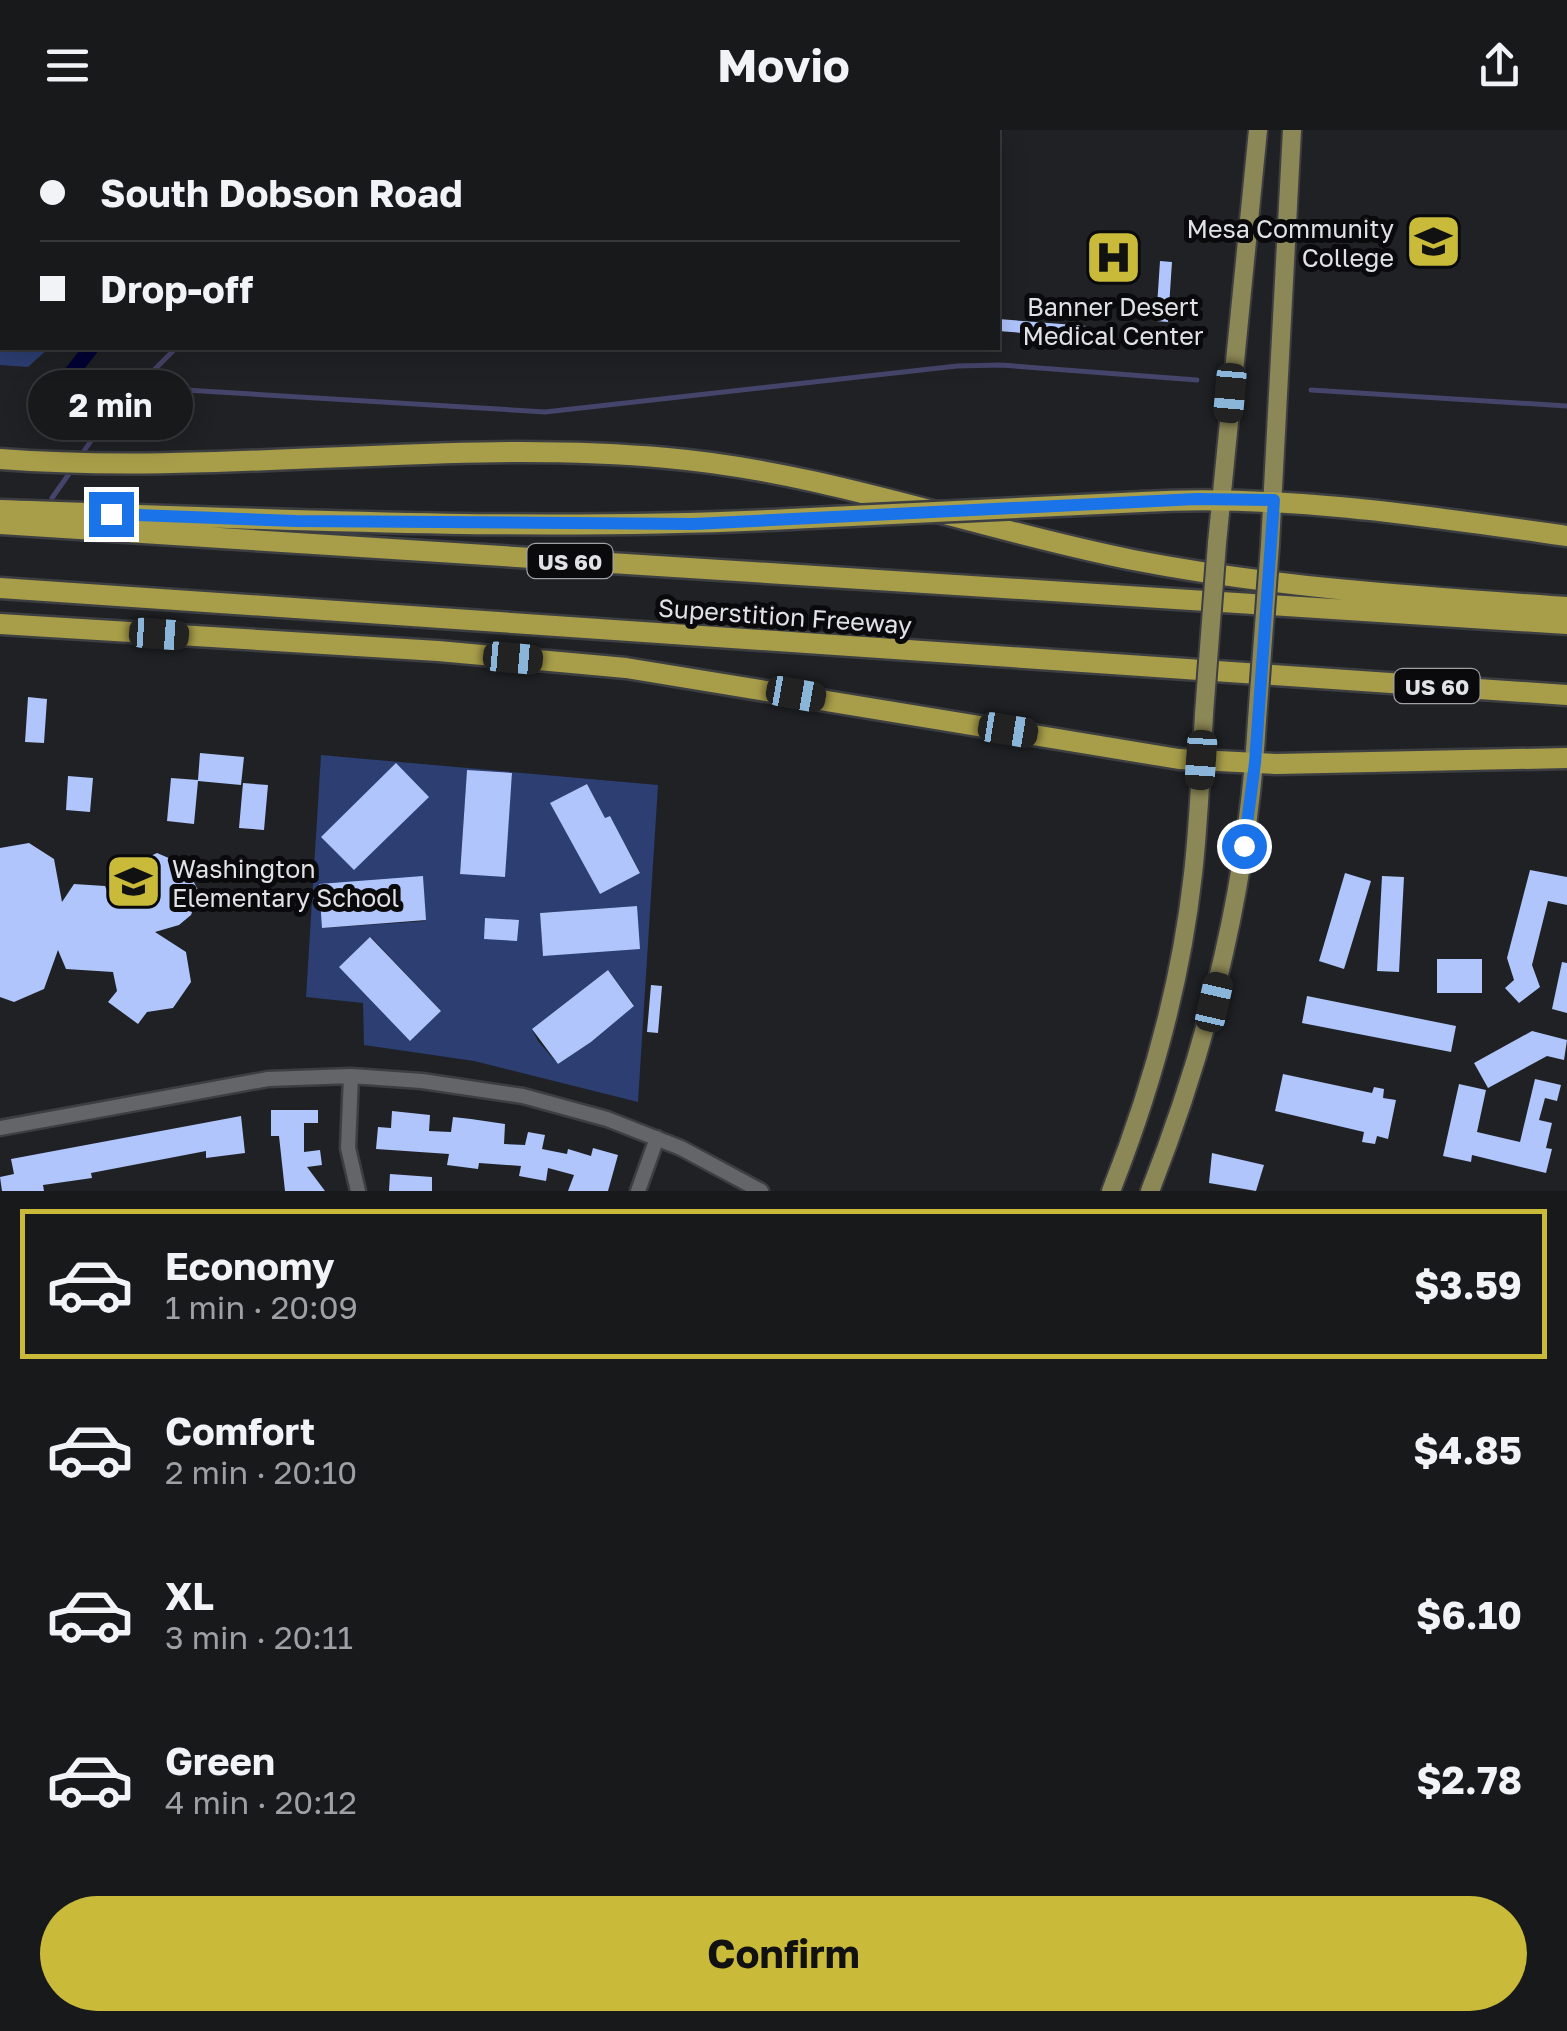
<!DOCTYPE html>
<meta charset="utf-8">
<style>
:root{--surface:#17191b;--page:#242628;--text:#f1f3f6;--muted:#9ea0a3;--line:#36383a;--accent:#c9ba3a}
body{margin:0;font-family:"Golos Text",sans-serif;background:var(--page);color:var(--text);height:100vh;display:flex;flex-direction:column;font-size:38px;white-space:nowrap}
*{box-sizing:border-box;margin:0}
p{font-size:32px;color:var(--muted)}
.icon{flex:none;width:55px;height:55px;fill:none;stroke:currentColor;stroke-width:2;stroke-linecap:round;stroke-linejoin:round}
.map{position:relative;height:1061px;overflow:hidden}
.side{display:flex;flex-direction:column;background:var(--surface);flex:1}
.side>*{flex:none}
.top-card{position:absolute;left:0px;top:0px;width:1000px;height:220px;box-shadow:0 5px 25px #0003,0 0 0 2px var(--line);display:grid;align-content:center;height:220px;padding:0 40px;background:var(--surface)}
.end{position:absolute;width:45px;height:45px;margin:-22px;border:12px solid #1a73e8;background:#fff;box-shadow:0 0 0 5px #fff}
.from{border-radius:50%}
.bubble{position:absolute;height:70px;border-radius:35px;background:var(--surface);box-shadow:0 5px 25px #0003,0 0 0 2px var(--line);font-size:32px;font-weight:700;line-height:70px;text-align:center}
.car{position:absolute;width:30px;height:60px;margin:-30px -15px;border-radius:12px;box-shadow:0 0 8px 2px #0007;background:linear-gradient(#222 24%,#8ab4d8 0 40%,#222 0 76%,#8ab4d8 0 86%,#222 0)}
.top-card b{display:flex;align-items:center;gap:35px;height:95px;font-size:38px}
.top-card b+b{border-top:2px solid var(--line)}
.top-card i{width:25px;height:25px;background:var(--text)}
ul{padding:18px 0 0;list-style:none}
li{display:flex;align-items:center;gap:30px;height:150px;margin:0 20px 15px;padding:0 20px;border:5px solid transparent;border-radius:0px}
li div{flex:1}
li b{display:block;font-size:38px}
li em{font-style:normal;font-weight:700}
li.selected{border-color:var(--accent)}
li>.icon{width:90px;height:90px;stroke-width:1.5}
.cta{display:flex;gap:20px;margin-top:auto;padding:20px 40px}
.cta a{flex:1;height:115px;border-radius:60px;background:var(--accent);color:#111;font-size:40px;font-weight:700;line-height:115px;text-align:center}
header{display:flex;justify-content:space-between;align-items:center;height:130px;padding:0 40px;background:var(--surface);font-size:45px;font-weight:700}
.map>svg:first-child{display:block}
</style>
<header><svg class="icon" aria-label="menu" viewBox="0 0 24 24"><path d="M4 6h16M4 12h16M4 18h16"/></svg>Movio<svg class="icon" aria-label="share" viewBox="0 0 24 24"><path d="M12 15V3M7 8l5-5 5 5M5 13v7h14v-7"/></svg></header>
<div class="map">
<svg width="1567" height="1061" viewBox="0 0 1567 1061">
<rect width="100%" height="100%" fill="#1f2124"/>
<!-- green -->
<path fill="#2c3e72" fill-rule="evenodd" d="M 0,58 L 2,218 L 49,218 L 28,237 L 0,235 Z
M 321,625 L 658,655 L 638,972 L 474,931 L 364,915 L 363,873 L 306,867 ZM 467,641 L 512,644 L 504,747 L 460,743 ZM 587,654 L 605,688 L 610,686 L 640,742 L 600,764 L 551,674 ZM 423,746 L 425,791 L 323,798 ZM 637,776 L 543,825 L 540,783 ZM 371,807 L 441,881 L 410,910 L 340,836 ZM 608,840 L 634,875 L 591,912 L 558,934 L 538,911 L 532,899 Z"/>
<g fill="none" stroke-linecap="round" stroke-linejoin="round">
<!-- stream -->
<path stroke="#45446a" stroke-width="5" d="M 1311,260 L 1567,276
M 133,272 L 141,253 L 176,218
M 80,327 C 107,284 136,265 185,260 L 545,282 L 957,236 L 1001,235 L 1197,250
M 52,368 L 71,341"/>
<!-- canal -->
<path stroke="#020136" stroke-width="15" d="M 232,2 L 233,0
M 69,246 L 91,218"/>
</g>
<!-- building -->
<path fill="#afc5fc" d="M 1160,131 L 1172,132 L 1168,192 L 1156,191 Z
M 998,189 L 1087,196 L 1086,208 L 998,201 Z
M 28,567 L 47,569 L 44,613 L 25,612 Z
M 200,623 L 244,627 L 241,655 L 198,651 L 194,694 L 167,691 L 171,648 L 198,650 Z
M 396,633 L 429,667 L 354,740 L 321,707 Z
M 467,640 L 512,643 L 505,747 L 460,744 Z
M 68,646 L 93,648 L 90,682 L 66,680 Z
M 243,653 L 268,655 L 264,700 L 239,698 Z
M 587,654 L 605,688 L 610,686 L 640,743 L 600,764 L 550,673 Z
M 29,713 L 54,729 L 62,772 L 74,754 L 105,756 L 114,777 L 129,736 L 157,723 L 185,735 L 199,762 L 191,785 L 179,795 L 155,802 L 186,822 L 191,852 L 173,878 L 147,882 L 138,894 L 108,872 L 117,861 L 113,842 L 66,839 L 58,820 L 44,859 L 14,872 L 0,867 L 0,718 Z
M 1530,740 L 1567,747 L 1567,775 L 1548,771 L 1532,835 L 1540,857 L 1519,873 L 1505,858 L 1514,850 L 1507,828 Z
M 1345,743 L 1371,751 L 1344,839 L 1319,831 Z
M 423,746 L 426,790 L 322,798 L 319,754 Z
M 1382,746 L 1404,747 L 1399,842 L 1377,841 Z
M 637,776 L 640,819 L 543,826 L 540,783 Z
M 485,788 L 519,790 L 517,811 L 484,809 Z
M 370,807 L 441,881 L 410,911 L 339,837 Z
M 1437,829 L 1482,829 L 1482,863 L 1437,863 Z
M 1562,832 L 1567,833 L 1567,883 L 1552,879 Z
M 608,840 L 634,876 L 591,912 L 558,934 L 532,899 Z
M 651,855 L 662,856 L 658,903 L 647,902 Z
M 1307,866 L 1456,896 L 1451,922 L 1302,893 Z
M 1532,901 L 1567,910 L 1564,930 L 1547,926 L 1488,958 L 1474,933 Z
M 1283,944 L 1372,963 L 1374,957 L 1384,959 L 1383,968 L 1396,970 L 1388,1009 L 1377,1006 L 1375,1014 L 1362,1012 L 1364,1002 L 1275,981 Z
M 1535,949 L 1561,955 L 1557,971 L 1545,968 L 1539,990 L 1552,993 L 1546,1018 L 1552,1019 L 1546,1043 L 1472,1025 L 1471,1032 L 1443,1026 L 1459,954 L 1486,960 L 1477,1002 L 1520,1012 Z
M 271,980 L 318,980 L 318,993 L 304,993 L 304,1022 L 320,1020 L 322,1035 L 307,1037 L 325,1061 L 285,1061 L 279,1006 L 271,1006 Z
M 392,981 L 430,985 L 429,1001 L 451,1002 L 453,987 L 471,989 L 505,994 L 504,1014 L 525,1015 L 528,1002 L 545,1005 L 542,1019 L 567,1024 L 568,1019 L 591,1026 L 593,1018 L 618,1025 L 608,1061 L 568,1061 L 574,1045 L 548,1038 L 546,1051 L 519,1046 L 521,1036 L 479,1033 L 478,1039 L 447,1035 L 449,1024 L 376,1019 L 378,997 L 391,998 Z
M 241,986 L 245,1023 L 206,1028 L 206,1021 L 91,1043 L 92,1048 L 43,1055 L 44,1061 L 2,1061 L 0,1047 L 14,1044 L 11,1029 Z
M 1212,1023 L 1264,1035 L 1256,1061 L 1209,1053 Z
M 390,1044 L 432,1047 L 432,1061 L 389,1061 Z"/>
<g fill="none" stroke-linecap="round" stroke-linejoin="round">
<defs>
<path id="minor" d="M 351,946 L 348,1018 L 358,1061
M 0,998 L 268,949 L 351,946 L 422,951 L 523,966 L 607,989 L 681,1018 L 761,1061
M 638,1061 L 657,1008"/>
<path id="major" d="M 1217,413 L 1258,0
M 1270,415 L 1292,0
M 1111,1061 C 1151,960 1181,853 1193,744 C 1199,691 1201,637 1204,584
M 1150,1061 C 1210,909 1248,753 1257,590"/>
<path id="highway" d="M 0,329 C 222,346 445,308 667,328 C 827,342 976,399 1133,430 C 1277,458 1421,467 1567,477
M 1142,372 C 1285,364 1426,386 1567,406
M 0,380 C 263,389 527,402 789,389
M 0,394 L 1567,494
M 0,458 L 1567,565
M 0,494 L 438,521 L 626,538 L 1179,629 L 1276,634 L 1567,628"/>
</defs>
<!-- minor casing -->
<use href="#minor" stroke="#3d3e42" stroke-width="19"/>
<!-- major casing -->
<use href="#major" stroke="#3d3e42" stroke-width="22"/>
<!-- highway casing -->
<use href="#highway" stroke="#3d3e42" stroke-width="25"/>
<!-- minor -->
<use href="#minor" stroke="#636569" stroke-width="14"/>
<!-- major -->
<use href="#major" stroke="#8c8756" stroke-width="18"/>
<!-- highway -->
<use href="#highway" stroke="#a89e49" stroke-width="20"/>
<defs>
<path id="major-bridge" d="M 1204,584 L 1217,413
M 1257,590 L 1270,415"/>
<path id="highway-bridge" d="M 789,389 L 1142,372"/>
</defs>
<!-- major-bridge casing -->
<use href="#major-bridge" stroke="#3d3e42" stroke-width="22" stroke-linecap="butt"/>
<!-- highway-bridge casing -->
<use href="#highway-bridge" stroke="#3d3e42" stroke-width="25" stroke-linecap="butt"/>
<!-- major-bridge -->
<use href="#major-bridge" stroke="#8c8756" stroke-width="18"/>
<!-- highway-bridge -->
<use href="#highway-bridge" stroke="#a89e49" stroke-width="20"/>
</g>
<g fill="none" stroke-linecap="round" stroke-linejoin="round">
<!-- route -->
<path stroke="#1a73e8" stroke-width="12" d="M 111,384 L 296,391 L 694,394 L 1196,369 L 1274,370 L 1255,633 L 1244,716"/>
</g>
<!-- icons -->
<defs>
<symbol id="university-square" viewBox="-11 -11 22 22"><rect x="-9" y="-9" width="18" height="18" rx="4" fill="#c9ba3a" stroke="#0a0a0c"/><path d="M0-5L7-2L0 1L-7-2ZM-4 1L0 2.5L4 1V4Q0 6-4 4Z" fill="#111"/></symbol>
<symbol id="hospital-square" viewBox="-11 -11 22 22"><rect x="-9" y="-9" width="18" height="18" rx="4" fill="#c9ba3a" stroke="#0a0a0c"/><path d="M-5-5h3v3.5h4V-5h3V5h-3V1.5h-4V5h-3Z" fill="#111"/></symbol>
<symbol id="school-square" viewBox="-11 -11 22 22"><rect x="-9" y="-9" width="18" height="18" rx="4" fill="#c9ba3a" stroke="#0a0a0c"/><path d="M0-5L7-2L0 1L-7-2ZM-4 1L0 2.5L4 1V4Q0 6-4 4Z" fill="#111"/></symbol>
</defs>
<g fill-rule="evenodd">
<use href="#university-square" x="1402" y="80" width="63" height="63"/>
<use href="#hospital-square" x="1082" y="96" width="63" height="63"/>
<use href="#school-square" x="102" y="720" width="63" height="63"/>
</g>
<g text-anchor="middle" dominant-baseline="central" stroke-width="10" stroke-linejoin="round" paint-order="stroke">
<!-- shield labels -->
<g fill="#0a0a0c" stroke="#a0a1a4" stroke-width="2.5">
<rect x="527.5" y="414" width="85" height="34" rx="8"/>
<rect x="1394.5" y="539" width="85" height="34" rx="8"/>
</g>
<g font-size="22" font-weight="bold" fill="#e1e2e5">
<text x="570" y="431">US 60</text>
<text x="1437" y="556">US 60</text>
</g>
<!-- poi labels -->
<g font-size="25" fill="#e1e2e5" stroke="#0a0a0c" text-anchor="end">
<text x="1394" y="98">Mesa Community<tspan x="1394" dy="29">College</tspan></text>
<text x="1113" y="176" text-anchor="middle">Banner Desert<tspan x="1113" dy="29">Medical Center</tspan></text>
<text x="172" y="738" text-anchor="start">Washington<tspan x="172" dy="29">Elementary School</tspan></text>
</g>
<!-- street labels -->
<g font-size="25" fill="#e1e2e5" stroke="#0a0a0c">
<text transform="translate(785 486) rotate(4)">Superstition Freeway</text>
</g>
</g>
</svg>
<i class="end from" style="left:1244px;top:716px"></i>
<i class="end" style="left:111px;top:384px"></i>
<div class="bubble" style="left:28px;top:240px;width:165px">2 min</div>
<i class="car" style="left:1230px;top:263px;rotate:185deg"></i>
<i class="car" style="left:159px;top:504px;rotate:94deg"></i>
<i class="car" style="left:513px;top:528px;rotate:95deg"></i>
<i class="car" style="left:796px;top:564px;rotate:100deg"></i>
<i class="car" style="left:1008px;top:600px;rotate:99deg"></i>
<i class="car" style="left:1201px;top:630px;rotate:184deg"></i>
<i class="car" style="left:1214px;top:872px;rotate:13deg"></i>
<div class="top-card">
<b><i class="from"></i>South Dobson Road</b>
<b><i></i>Drop-off</b>
</div>
</div>
<section class="side">
<ul>
<li class="selected"><svg class="icon" aria-label="car" viewBox="0 0 24 24"><path d="M5 17H2v-5l4-1 3-4h7l3 4 3 1v5h-3M9 17h6M6 11h13"/><circle cx="7" cy="17" r="2"/><circle cx="17" cy="17" r="2"/></svg><div><b>Economy</b><p>1 min · 20:09</p></div><em>$3.59</em></li>
<li><svg class="icon" aria-label="car" viewBox="0 0 24 24"><path d="M5 17H2v-5l4-1 3-4h7l3 4 3 1v5h-3M9 17h6M6 11h13"/><circle cx="7" cy="17" r="2"/><circle cx="17" cy="17" r="2"/></svg><div><b>Comfort</b><p>2 min · 20:10</p></div><em>$4.85</em></li>
<li><svg class="icon" aria-label="car" viewBox="0 0 24 24"><path d="M5 17H2v-5l4-1 3-4h7l3 4 3 1v5h-3M9 17h6M6 11h13"/><circle cx="7" cy="17" r="2"/><circle cx="17" cy="17" r="2"/></svg><div><b>XL</b><p>3 min · 20:11</p></div><em>$6.10</em></li>
<li><svg class="icon" aria-label="car" viewBox="0 0 24 24"><path d="M5 17H2v-5l4-1 3-4h7l3 4 3 1v5h-3M9 17h6M6 11h13"/><circle cx="7" cy="17" r="2"/><circle cx="17" cy="17" r="2"/></svg><div><b>Green</b><p>4 min · 20:12</p></div><em>$2.78</em></li>
</ul>
<div class="cta"><a>Confirm</a></div>
</section>
